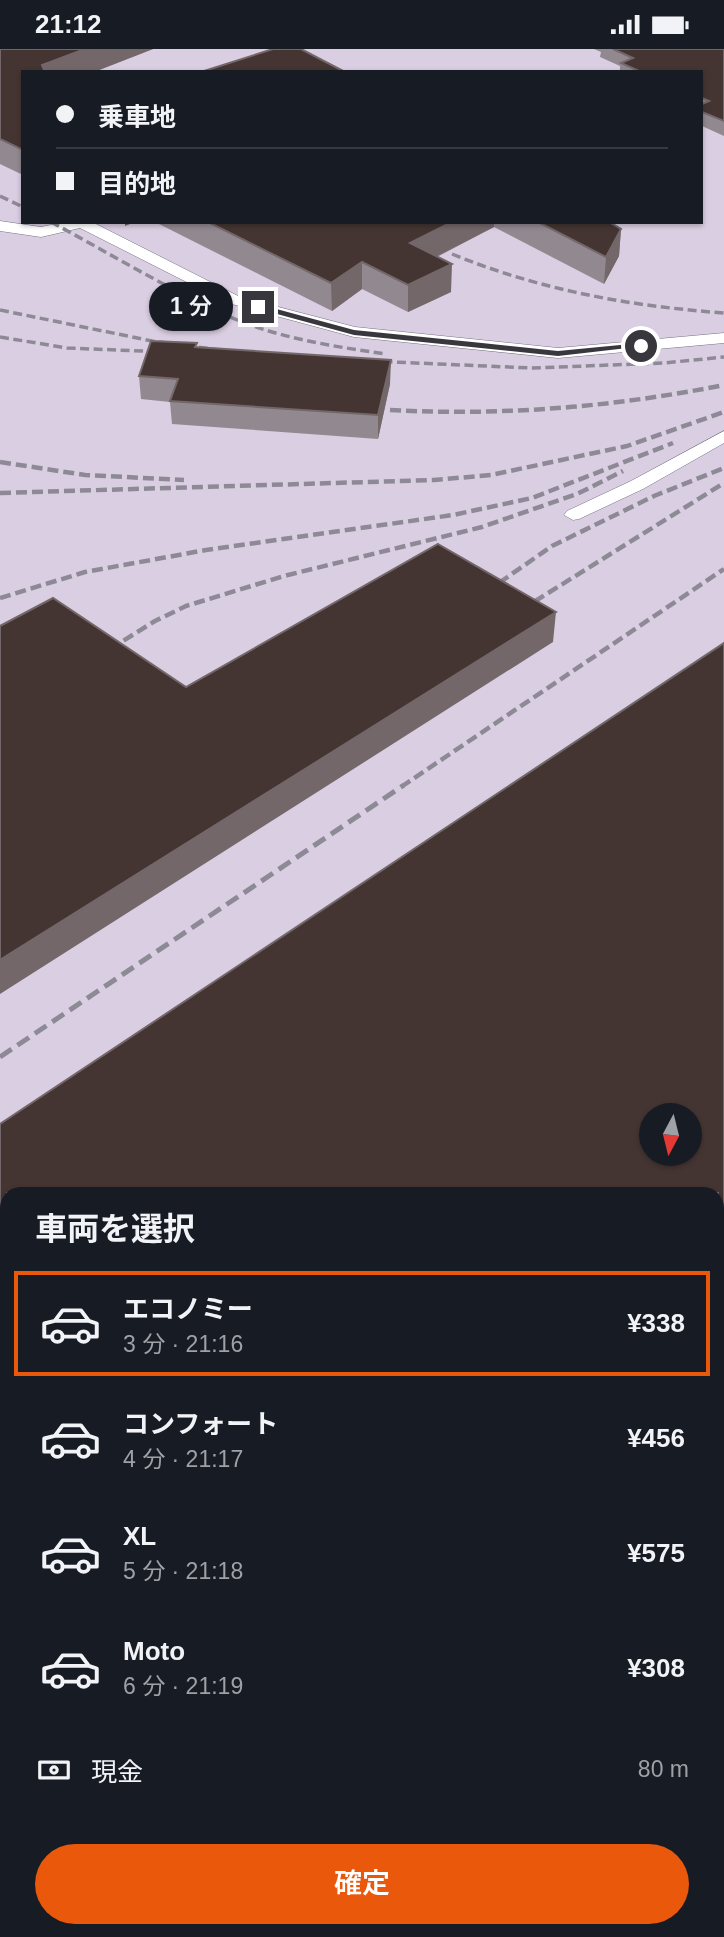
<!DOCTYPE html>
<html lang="ja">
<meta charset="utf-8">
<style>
:root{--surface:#171b24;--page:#20242c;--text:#f1f3f6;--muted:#9ea1a6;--line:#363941;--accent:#ea580c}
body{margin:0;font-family:Helvetica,"Noto Sans JP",sans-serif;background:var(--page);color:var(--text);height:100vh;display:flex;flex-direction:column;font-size:26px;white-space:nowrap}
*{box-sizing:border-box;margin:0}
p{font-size:23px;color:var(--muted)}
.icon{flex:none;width:38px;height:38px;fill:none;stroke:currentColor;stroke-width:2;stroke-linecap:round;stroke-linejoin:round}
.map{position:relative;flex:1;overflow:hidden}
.side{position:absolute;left:0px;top:1138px;width:724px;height:751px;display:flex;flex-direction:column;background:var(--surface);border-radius:21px 21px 0 0;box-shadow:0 2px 5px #0004}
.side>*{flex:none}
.hud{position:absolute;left:21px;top:21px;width:682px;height:154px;border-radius:0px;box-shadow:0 2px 5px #0004;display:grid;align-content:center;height:154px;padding:0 35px;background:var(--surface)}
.needle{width:46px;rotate:187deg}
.buttons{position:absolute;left:639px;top:1054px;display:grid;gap:14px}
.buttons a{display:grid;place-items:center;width:63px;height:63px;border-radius:50%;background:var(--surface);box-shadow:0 2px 5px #0004;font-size:35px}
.end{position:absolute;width:32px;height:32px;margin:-16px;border:9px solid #38373d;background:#fff;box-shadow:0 0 0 4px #fff}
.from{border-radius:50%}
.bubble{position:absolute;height:49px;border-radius:24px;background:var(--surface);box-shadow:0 2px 5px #0004;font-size:23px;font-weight:600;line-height:49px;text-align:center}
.hud b{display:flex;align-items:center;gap:24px;height:66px;font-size:26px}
.hud b+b{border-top:2px solid var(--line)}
.hud i{width:18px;height:18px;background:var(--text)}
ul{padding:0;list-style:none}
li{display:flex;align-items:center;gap:21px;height:105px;margin:0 14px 10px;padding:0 21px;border:4px solid transparent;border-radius:0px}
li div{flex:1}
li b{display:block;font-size:26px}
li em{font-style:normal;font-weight:600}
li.active{border-color:var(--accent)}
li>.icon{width:63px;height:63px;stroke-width:1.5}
h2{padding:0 35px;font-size:32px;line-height:84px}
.pay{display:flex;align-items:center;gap:18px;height:77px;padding:0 35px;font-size:26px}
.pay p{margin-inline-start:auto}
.primary-button{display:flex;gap:14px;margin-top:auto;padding:14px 35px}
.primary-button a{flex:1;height:80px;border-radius:42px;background:var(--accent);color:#fff;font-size:28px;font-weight:600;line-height:80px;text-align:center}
.status{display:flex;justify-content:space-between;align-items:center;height:49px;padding:0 35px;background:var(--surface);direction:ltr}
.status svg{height:19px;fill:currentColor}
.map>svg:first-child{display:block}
</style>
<div class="status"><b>21:12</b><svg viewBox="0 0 49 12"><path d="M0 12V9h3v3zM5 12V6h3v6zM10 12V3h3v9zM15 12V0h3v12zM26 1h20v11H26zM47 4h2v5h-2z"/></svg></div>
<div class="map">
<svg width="724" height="1888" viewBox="0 0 724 1888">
<rect width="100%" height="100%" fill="#e1ddee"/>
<!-- industrial -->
<path fill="#dacee2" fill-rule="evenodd" d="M 0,0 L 724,0 L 724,1888 L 0,1888 ZM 23,23 L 702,23 L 702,173 L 23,173 ZM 651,1066 L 690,1066 L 690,1104 L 651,1104 ZM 7,1144 L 718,1144 L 718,1881 L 7,1881 Z"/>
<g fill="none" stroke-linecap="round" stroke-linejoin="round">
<defs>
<path id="service" d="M 0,172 L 41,178 L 65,173 L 92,173 L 240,248 L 355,278 L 558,299 L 724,284 L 724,294 L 558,309 L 354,288 L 228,254 L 80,179 L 41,188 L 0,182 Z
M 724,382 L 724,394 L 643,440 L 579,470 L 573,471 L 564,466 L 567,462 L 631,432 Z"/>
</defs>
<!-- service casing -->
<use href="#service" stroke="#757381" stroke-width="1"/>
<!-- service -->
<use href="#service" fill="#fff" fill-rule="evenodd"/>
<!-- rail-far2 -->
<path stroke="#8d8a96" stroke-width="3.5" stroke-dasharray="9 4.5" stroke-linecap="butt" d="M 0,147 L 23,158
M 51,173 C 107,203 163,237 221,264 C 272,288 330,297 386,305
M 452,205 C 540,241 629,257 724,264
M 0,261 L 152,292 L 227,302
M 0,288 L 67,299 L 167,303
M 370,312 L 532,319 L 664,314 L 724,308"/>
<!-- rail-far1 -->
<path stroke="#8d8a96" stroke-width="4.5" stroke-dasharray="11 5" stroke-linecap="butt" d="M 390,361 C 504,367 613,358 724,336
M 0,413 L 85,426 L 184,431
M 0,444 L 434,431 L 491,426 L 627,397 L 724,363
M 486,543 L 552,497 L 654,447 L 724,419
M 0,549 L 85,523 L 206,501 L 453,466 L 532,449 L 673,394
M 521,561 L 724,434
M 110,600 L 155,572 L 186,557 L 284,527 L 482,478 L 577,445 L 623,422
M 401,738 L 724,520"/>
<!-- rail -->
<path stroke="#8d8a96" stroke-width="5" stroke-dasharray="14 7" stroke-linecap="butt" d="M 0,1008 L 404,736"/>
</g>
<!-- wall -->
<path fill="#928990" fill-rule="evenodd" d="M 0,0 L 153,0 L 94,23 L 23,23 L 23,126 L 0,115 Z
M 594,0 L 724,0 L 724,87 L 702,77 L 702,23 L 620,23 L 620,17 L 600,8 L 601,3 Z
M 155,173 L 609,173 L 621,180 L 619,207 L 604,235 L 494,178 L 437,208 L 451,243 L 408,263 L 362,240 L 332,262 Z
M 197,299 L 390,335 L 378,390 L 172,375 L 170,353 L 141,350 L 139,327 Z
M 724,594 L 724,1243 L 718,1249 L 718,1144 L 7,1144 L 7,1513 L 0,1505 L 0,1075 ZM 651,1066 L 690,1066 L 690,1104 L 651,1104 Z"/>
<!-- shaded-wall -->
<path fill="#73676a" d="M 85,0 L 153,0 L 94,23 L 43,23 L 42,16 Z
M 125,173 L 135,173 L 125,177 Z
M 452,173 L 494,173 L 494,178 L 410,221 L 410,194 Z
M 621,180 L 619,207 L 604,235 L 606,208 Z
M 362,213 L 362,240 L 332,262 L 331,234 Z
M 452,215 L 451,243 L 408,263 L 408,236 Z
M 391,311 L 390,335 L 378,390 L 378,366 Z
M 556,563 L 553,593 L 0,945 L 0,911 Z
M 724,1219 L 724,1243 L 718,1249 L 718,1225 Z"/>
<!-- building -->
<path fill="#443532" stroke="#73676a" stroke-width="2" fill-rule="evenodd" d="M 0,0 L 85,0 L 42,16 L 45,23 L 23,23 L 23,101 L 0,90 Z
M 273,0 L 301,0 L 345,23 L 201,23 Z
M 613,0 L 724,0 L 724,72 L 702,63 L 702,55 L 709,52 L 702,49 L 702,23 L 641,23 L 621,14 L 633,9 Z
M 208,173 L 452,173 L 410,194 L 452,215 L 408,236 L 362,213 L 331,234 Z
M 538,173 L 609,173 L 621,180 L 606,208 Z
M 151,292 L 197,294 L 195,298 L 391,311 L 378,366 L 170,352 L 178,330 L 139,327 Z
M 438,495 L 556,563 L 0,911 L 0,577 L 53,549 L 186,638 Z
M 724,594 L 724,1219 L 718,1225 L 718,1144 L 7,1144 L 7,1491 L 0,1484 L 0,1075 ZM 651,1066 L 690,1066 L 690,1104 L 651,1104 Z"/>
<!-- route -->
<path fill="#38373d" d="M 258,255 L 354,281 L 482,294 L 558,302 L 641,294 L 645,297 L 558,307 L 354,286 L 255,259 Z"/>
</svg>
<div class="buttons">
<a><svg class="needle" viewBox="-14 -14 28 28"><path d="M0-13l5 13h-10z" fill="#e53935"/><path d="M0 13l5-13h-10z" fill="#9ea1a6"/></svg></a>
</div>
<i class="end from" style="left:641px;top:297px"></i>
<i class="end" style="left:258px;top:258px"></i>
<div class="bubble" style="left:149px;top:233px;width:84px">1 分</div>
<div class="hud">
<b><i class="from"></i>乗車地</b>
<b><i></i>目的地</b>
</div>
<section class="side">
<h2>車両を選択</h2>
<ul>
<li class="active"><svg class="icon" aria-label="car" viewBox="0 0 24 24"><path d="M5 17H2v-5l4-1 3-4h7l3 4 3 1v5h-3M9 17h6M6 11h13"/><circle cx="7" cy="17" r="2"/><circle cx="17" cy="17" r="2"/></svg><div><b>エコノミー</b><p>3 分 · 21:16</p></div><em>¥338</em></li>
<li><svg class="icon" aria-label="car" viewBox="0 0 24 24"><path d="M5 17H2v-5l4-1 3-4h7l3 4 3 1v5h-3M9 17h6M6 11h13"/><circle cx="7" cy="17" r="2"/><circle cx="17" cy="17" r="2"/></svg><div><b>コンフォート</b><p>4 分 · 21:17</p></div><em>¥456</em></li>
<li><svg class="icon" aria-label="car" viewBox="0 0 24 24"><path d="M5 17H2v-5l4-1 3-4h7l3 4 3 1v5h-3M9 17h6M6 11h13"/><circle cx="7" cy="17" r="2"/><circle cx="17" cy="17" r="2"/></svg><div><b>XL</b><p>5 分 · 21:18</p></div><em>¥575</em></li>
<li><svg class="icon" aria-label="car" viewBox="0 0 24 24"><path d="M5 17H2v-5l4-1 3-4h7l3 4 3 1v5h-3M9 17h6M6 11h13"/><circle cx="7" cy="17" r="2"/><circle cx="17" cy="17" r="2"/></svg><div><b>Moto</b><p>6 分 · 21:19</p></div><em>¥308</em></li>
</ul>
<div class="pay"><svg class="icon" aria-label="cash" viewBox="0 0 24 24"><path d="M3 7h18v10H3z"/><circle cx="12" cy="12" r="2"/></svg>現金<p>80 m</p></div>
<div class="primary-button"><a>確定</a></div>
</section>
</div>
